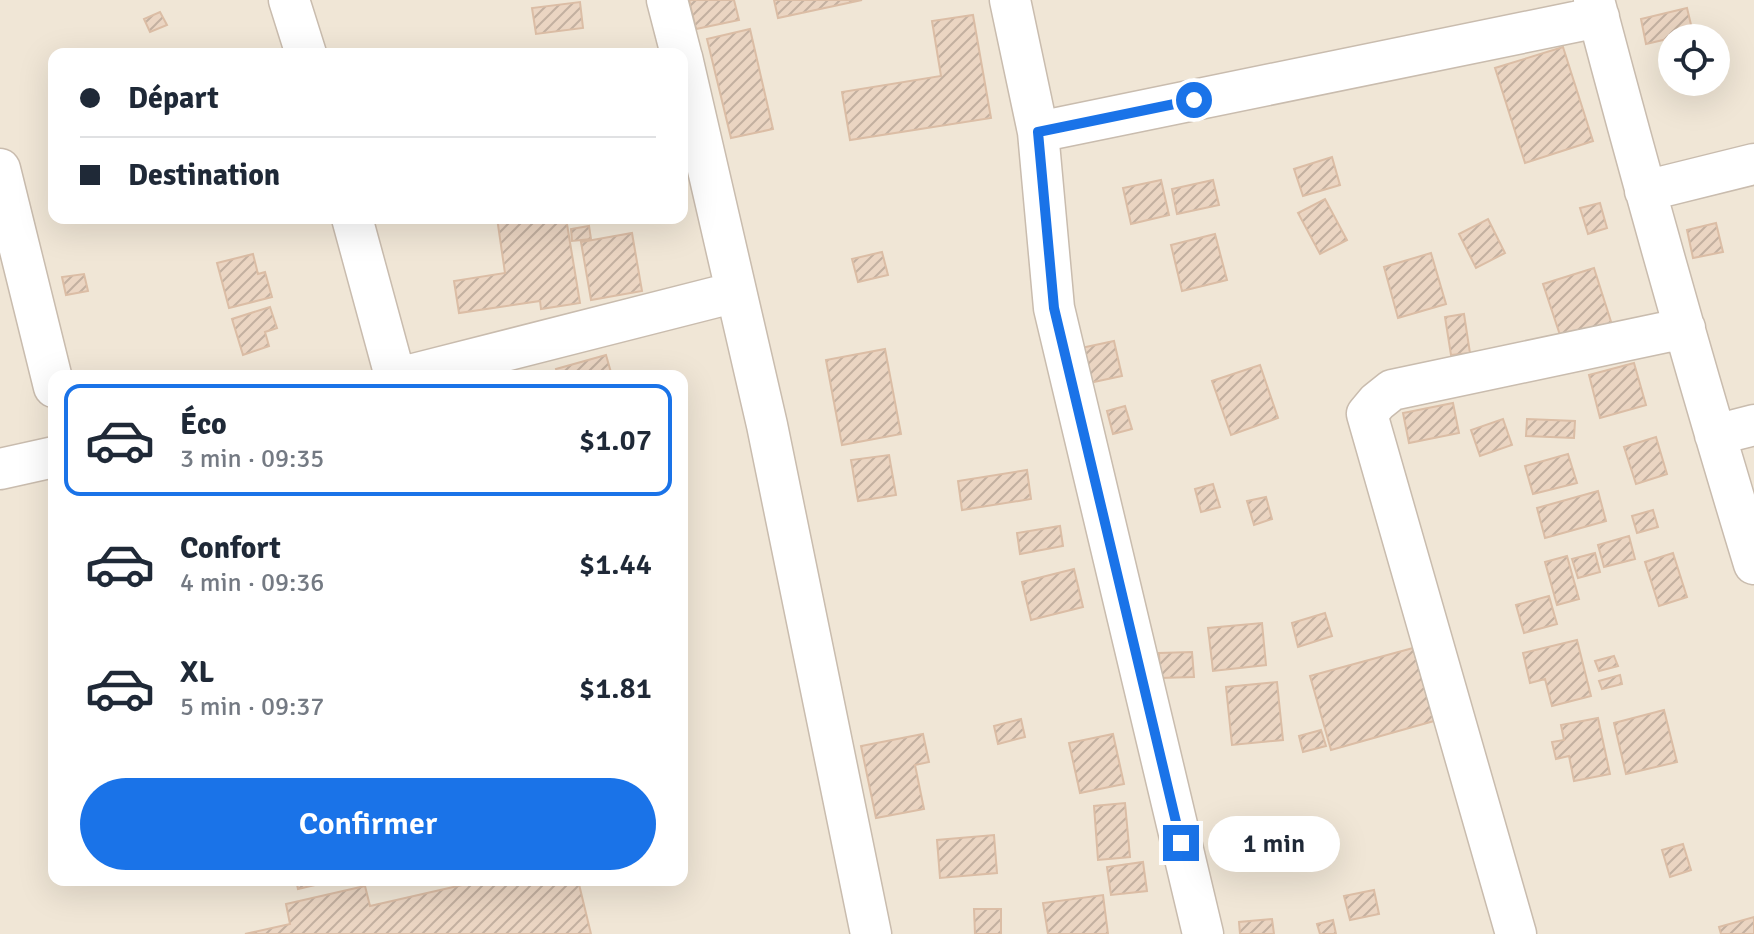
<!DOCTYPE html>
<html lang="fr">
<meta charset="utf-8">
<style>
:root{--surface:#fff;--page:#f6f6f7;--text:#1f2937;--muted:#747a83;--line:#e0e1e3;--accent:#1a73e8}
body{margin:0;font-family:Signika,sans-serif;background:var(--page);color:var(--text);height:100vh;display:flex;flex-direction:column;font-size:30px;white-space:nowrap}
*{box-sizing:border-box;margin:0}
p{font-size:26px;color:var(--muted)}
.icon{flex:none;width:44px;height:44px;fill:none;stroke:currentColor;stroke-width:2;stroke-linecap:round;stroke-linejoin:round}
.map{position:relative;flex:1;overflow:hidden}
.drawer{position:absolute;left:48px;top:370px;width:640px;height:516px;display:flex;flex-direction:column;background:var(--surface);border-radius:16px;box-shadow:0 8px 32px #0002}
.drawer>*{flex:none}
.top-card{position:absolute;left:48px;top:48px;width:640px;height:176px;border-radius:16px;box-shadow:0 8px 32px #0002;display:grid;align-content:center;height:176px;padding:0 32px;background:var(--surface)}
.buttons{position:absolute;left:1658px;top:24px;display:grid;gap:16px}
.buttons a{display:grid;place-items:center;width:72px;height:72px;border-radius:50%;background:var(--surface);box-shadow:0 8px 32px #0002;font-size:40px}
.end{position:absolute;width:36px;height:36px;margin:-18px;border:10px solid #1a73e8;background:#fff;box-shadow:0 0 0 4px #fff}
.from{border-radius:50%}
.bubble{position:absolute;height:56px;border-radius:28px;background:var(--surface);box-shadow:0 8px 32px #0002;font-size:26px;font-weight:600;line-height:56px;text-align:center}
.top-card b{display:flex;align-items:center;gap:28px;height:76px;font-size:30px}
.top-card b+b{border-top:2px solid var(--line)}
.top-card i{width:20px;height:20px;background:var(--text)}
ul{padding:14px 0 0;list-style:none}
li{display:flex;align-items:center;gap:24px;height:112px;margin:0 16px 12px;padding:0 16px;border:4px solid transparent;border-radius:16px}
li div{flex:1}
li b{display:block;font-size:30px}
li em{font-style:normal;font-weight:600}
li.selected{border-color:var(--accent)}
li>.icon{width:72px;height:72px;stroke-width:1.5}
.cta{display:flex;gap:16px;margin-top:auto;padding:16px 32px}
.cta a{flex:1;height:92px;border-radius:48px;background:var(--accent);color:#fff;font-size:32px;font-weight:600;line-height:92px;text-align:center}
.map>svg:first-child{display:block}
</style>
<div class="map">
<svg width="1754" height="934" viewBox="0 0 1754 934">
<defs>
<pattern id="building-hatch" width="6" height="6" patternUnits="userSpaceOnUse" patternTransform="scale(2)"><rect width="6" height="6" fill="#ebd5c2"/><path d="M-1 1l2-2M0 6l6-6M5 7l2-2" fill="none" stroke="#c3b0a0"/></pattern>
</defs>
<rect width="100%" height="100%" fill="#f9f3e7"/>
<!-- residential -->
<path fill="#f0e6d6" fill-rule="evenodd" d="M 0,0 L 1754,0 L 1754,934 L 0,934 ZM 1672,38 L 1716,38 L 1716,82 L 1672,82 ZM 54,54 L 682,54 L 682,218 L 54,218 ZM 54,376 L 682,376 L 682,880 L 54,880 Z"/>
<!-- building -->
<path fill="url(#building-hatch)" stroke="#dbbda5" stroke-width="2" d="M 689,0 L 734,0 L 739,20 L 696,29 Z
M 774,0 L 862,0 L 778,18 Z
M 580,2 L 583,28 L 536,34 L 532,8 Z
M 1687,8 L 1693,33 L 1646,44 L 1641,19 Z
M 160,12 L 167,25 L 150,32 L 144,19 Z
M 973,15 L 991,118 L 850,140 L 842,92 L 941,76 L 932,21 Z
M 750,29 L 773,129 L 731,138 L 707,39 Z
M 1563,47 L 1593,141 L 1525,163 L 1495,68 Z
M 1332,157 L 1340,185 L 1303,196 L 1294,169 Z
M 1161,180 L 1169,215 L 1131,224 L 1123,188 Z
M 1213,180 L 1219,205 L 1177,214 L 1172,189 Z
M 1325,199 L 1347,240 L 1320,254 L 1298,213 Z
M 1600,203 L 1607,228 L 1588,234 L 1580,208 Z
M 497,218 L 566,218 L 580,303 L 541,309 L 540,301 L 459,313 L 454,281 L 505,273 Z
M 1488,219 L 1505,253 L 1476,268 L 1459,234 Z
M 1716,223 L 1723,252 L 1693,258 L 1687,230 Z
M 589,226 L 591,239 L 572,241 L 571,229 Z
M 632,233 L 642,291 L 591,300 L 581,242 Z
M 1215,234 L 1227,280 L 1182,291 L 1171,245 Z
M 882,252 L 888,275 L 858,282 L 852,259 Z
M 1431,253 L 1446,304 L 1398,318 L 1384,267 Z
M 253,254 L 258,274 L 265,272 L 272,297 L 229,308 L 217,263 Z
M 1594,268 L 1614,331 L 1564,347 L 1543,284 Z
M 84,274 L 88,291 L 66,295 L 62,277 Z
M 270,307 L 277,328 L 265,332 L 269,346 L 243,355 L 232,319 Z
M 1464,314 L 1470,353 L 1451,355 L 1445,317 Z
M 1114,341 L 1122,376 L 1089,383 L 1081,348 Z
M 885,349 L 901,434 L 842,445 L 826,360 Z
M 606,355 L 612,376 L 558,376 L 556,369 Z
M 1634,363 L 1646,405 L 1600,418 L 1589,375 Z
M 1260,365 L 1278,418 L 1231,435 L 1212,381 Z
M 1453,403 L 1459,433 L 1409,443 L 1403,413 Z
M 1125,406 L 1132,429 L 1113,434 L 1107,411 Z
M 1503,419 L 1512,445 L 1480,456 L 1471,430 Z
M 1527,419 L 1575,421 L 1574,438 L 1526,436 Z
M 1656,437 L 1667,474 L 1636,484 L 1624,447 Z
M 1568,454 L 1577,483 L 1533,494 L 1525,466 Z
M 889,455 L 896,495 L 858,501 L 851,460 Z
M 1027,470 L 1031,499 L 962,510 L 958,481 Z
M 1213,484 L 1220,507 L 1201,512 L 1195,489 Z
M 1598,491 L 1606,521 L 1545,538 L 1537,508 Z
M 1266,497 L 1272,519 L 1254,525 L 1247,501 Z
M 1653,510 L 1658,527 L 1637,533 L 1632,516 Z
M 1060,526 L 1063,546 L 1020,554 L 1017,533 Z
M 1629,536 L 1635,559 L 1604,567 L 1598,545 Z
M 1595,553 L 1600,572 L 1578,578 L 1572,559 Z
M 1673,553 L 1687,597 L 1659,606 L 1645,562 Z
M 1567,556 L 1579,599 L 1557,605 L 1545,562 Z
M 1074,569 L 1083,607 L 1031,620 L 1022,582 Z
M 1549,596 L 1557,624 L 1524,633 L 1516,605 Z
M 1325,613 L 1332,636 L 1298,647 L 1292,623 Z
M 1262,623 L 1266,665 L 1213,671 L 1208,628 Z
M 1577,640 L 1591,696 L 1552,706 L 1545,679 L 1530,683 L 1523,653 Z
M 1413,648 L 1434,721 L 1331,750 L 1310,676 Z
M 1192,652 L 1194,677 L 1160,678 L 1159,653 Z
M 1614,656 L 1618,666 L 1599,671 L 1595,661 Z
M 1620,675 L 1622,684 L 1602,689 L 1599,681 Z
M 1277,682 L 1283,740 L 1232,745 L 1226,687 Z
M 1664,710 L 1677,762 L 1626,774 L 1614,723 Z
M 1598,718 L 1610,774 L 1574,781 L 1569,756 L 1556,759 L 1552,742 L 1564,740 L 1561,725 Z
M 1021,719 L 1025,737 L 998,744 L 994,726 Z
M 1321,730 L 1326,746 L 1303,752 L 1299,736 Z
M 923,734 L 929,762 L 915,765 L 924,809 L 876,818 L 861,746 Z
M 1113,734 L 1124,784 L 1080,793 L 1069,743 Z
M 1125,803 L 1130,857 L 1098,860 L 1094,806 Z
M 994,835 L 997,873 L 940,878 L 937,840 Z
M 1683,844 L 1691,870 L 1670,877 L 1662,850 Z
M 1143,862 L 1147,891 L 1111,895 L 1107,867 Z
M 296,880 L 336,880 L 298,889 Z
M 484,880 L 578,880 L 591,934 L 245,934 L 290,924 L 286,904 L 365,886 L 370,906 Z
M 1374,890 L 1379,914 L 1350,920 L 1344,896 Z
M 1103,895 L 1108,934 L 1048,934 L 1043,903 Z
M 974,909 L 1001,909 L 1001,934 L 975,934 Z
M 1754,917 L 1754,934 L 1721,934 L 1719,927 Z
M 1272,919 L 1274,934 L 1240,934 L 1239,922 Z
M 1333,920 L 1336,934 L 1320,934 L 1317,924 Z"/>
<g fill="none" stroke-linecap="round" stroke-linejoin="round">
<defs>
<path id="minor" d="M 289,0 L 306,54
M 667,0 L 681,54
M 1010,0 L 1038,132 L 1054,308 L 1203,934
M 1594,0 C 1644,189 1697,377 1754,564
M 682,57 L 767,425 L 871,934
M 1038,132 L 1599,17
M 0,169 L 54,387
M 1645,191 L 1754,164
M 352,218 L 395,376
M 406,376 L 736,292
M 1715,435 L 1754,425
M 0,469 L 54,457
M 1516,934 L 1367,414 L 1377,402 L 1392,390 L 1685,328"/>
</defs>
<!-- minor casing -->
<use href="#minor" stroke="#c9bcae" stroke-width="43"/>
<!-- minor -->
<use href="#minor" stroke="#fff" stroke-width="40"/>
</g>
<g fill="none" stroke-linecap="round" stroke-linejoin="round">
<!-- route -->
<path stroke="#1a73e8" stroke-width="10" d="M 1181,843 L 1054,308 L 1038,132 L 1194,100"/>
</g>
</svg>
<div class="buttons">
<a><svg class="icon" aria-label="locate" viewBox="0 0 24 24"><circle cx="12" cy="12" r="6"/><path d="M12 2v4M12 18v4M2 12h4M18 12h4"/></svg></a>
</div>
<i class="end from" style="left:1194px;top:100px"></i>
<i class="end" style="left:1181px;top:843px"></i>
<div class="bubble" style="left:1208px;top:816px;width:132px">1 min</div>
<div class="top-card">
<b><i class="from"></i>Départ</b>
<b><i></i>Destination</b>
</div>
<section class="drawer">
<ul>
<li class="selected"><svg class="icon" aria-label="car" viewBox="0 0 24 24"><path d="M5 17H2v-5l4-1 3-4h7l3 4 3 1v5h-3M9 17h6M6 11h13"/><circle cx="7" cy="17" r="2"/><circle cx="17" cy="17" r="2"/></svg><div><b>Éco</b><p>3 min · 09:35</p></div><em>$1.07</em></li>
<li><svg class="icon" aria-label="car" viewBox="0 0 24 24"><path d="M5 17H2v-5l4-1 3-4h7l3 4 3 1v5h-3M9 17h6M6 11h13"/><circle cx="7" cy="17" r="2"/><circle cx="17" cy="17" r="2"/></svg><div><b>Confort</b><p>4 min · 09:36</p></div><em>$1.44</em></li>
<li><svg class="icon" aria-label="car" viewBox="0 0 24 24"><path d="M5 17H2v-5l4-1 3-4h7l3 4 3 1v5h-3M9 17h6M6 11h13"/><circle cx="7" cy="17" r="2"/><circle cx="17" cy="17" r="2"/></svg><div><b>XL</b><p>5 min · 09:37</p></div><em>$1.81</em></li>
</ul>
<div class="cta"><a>Confirmer</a></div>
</section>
</div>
